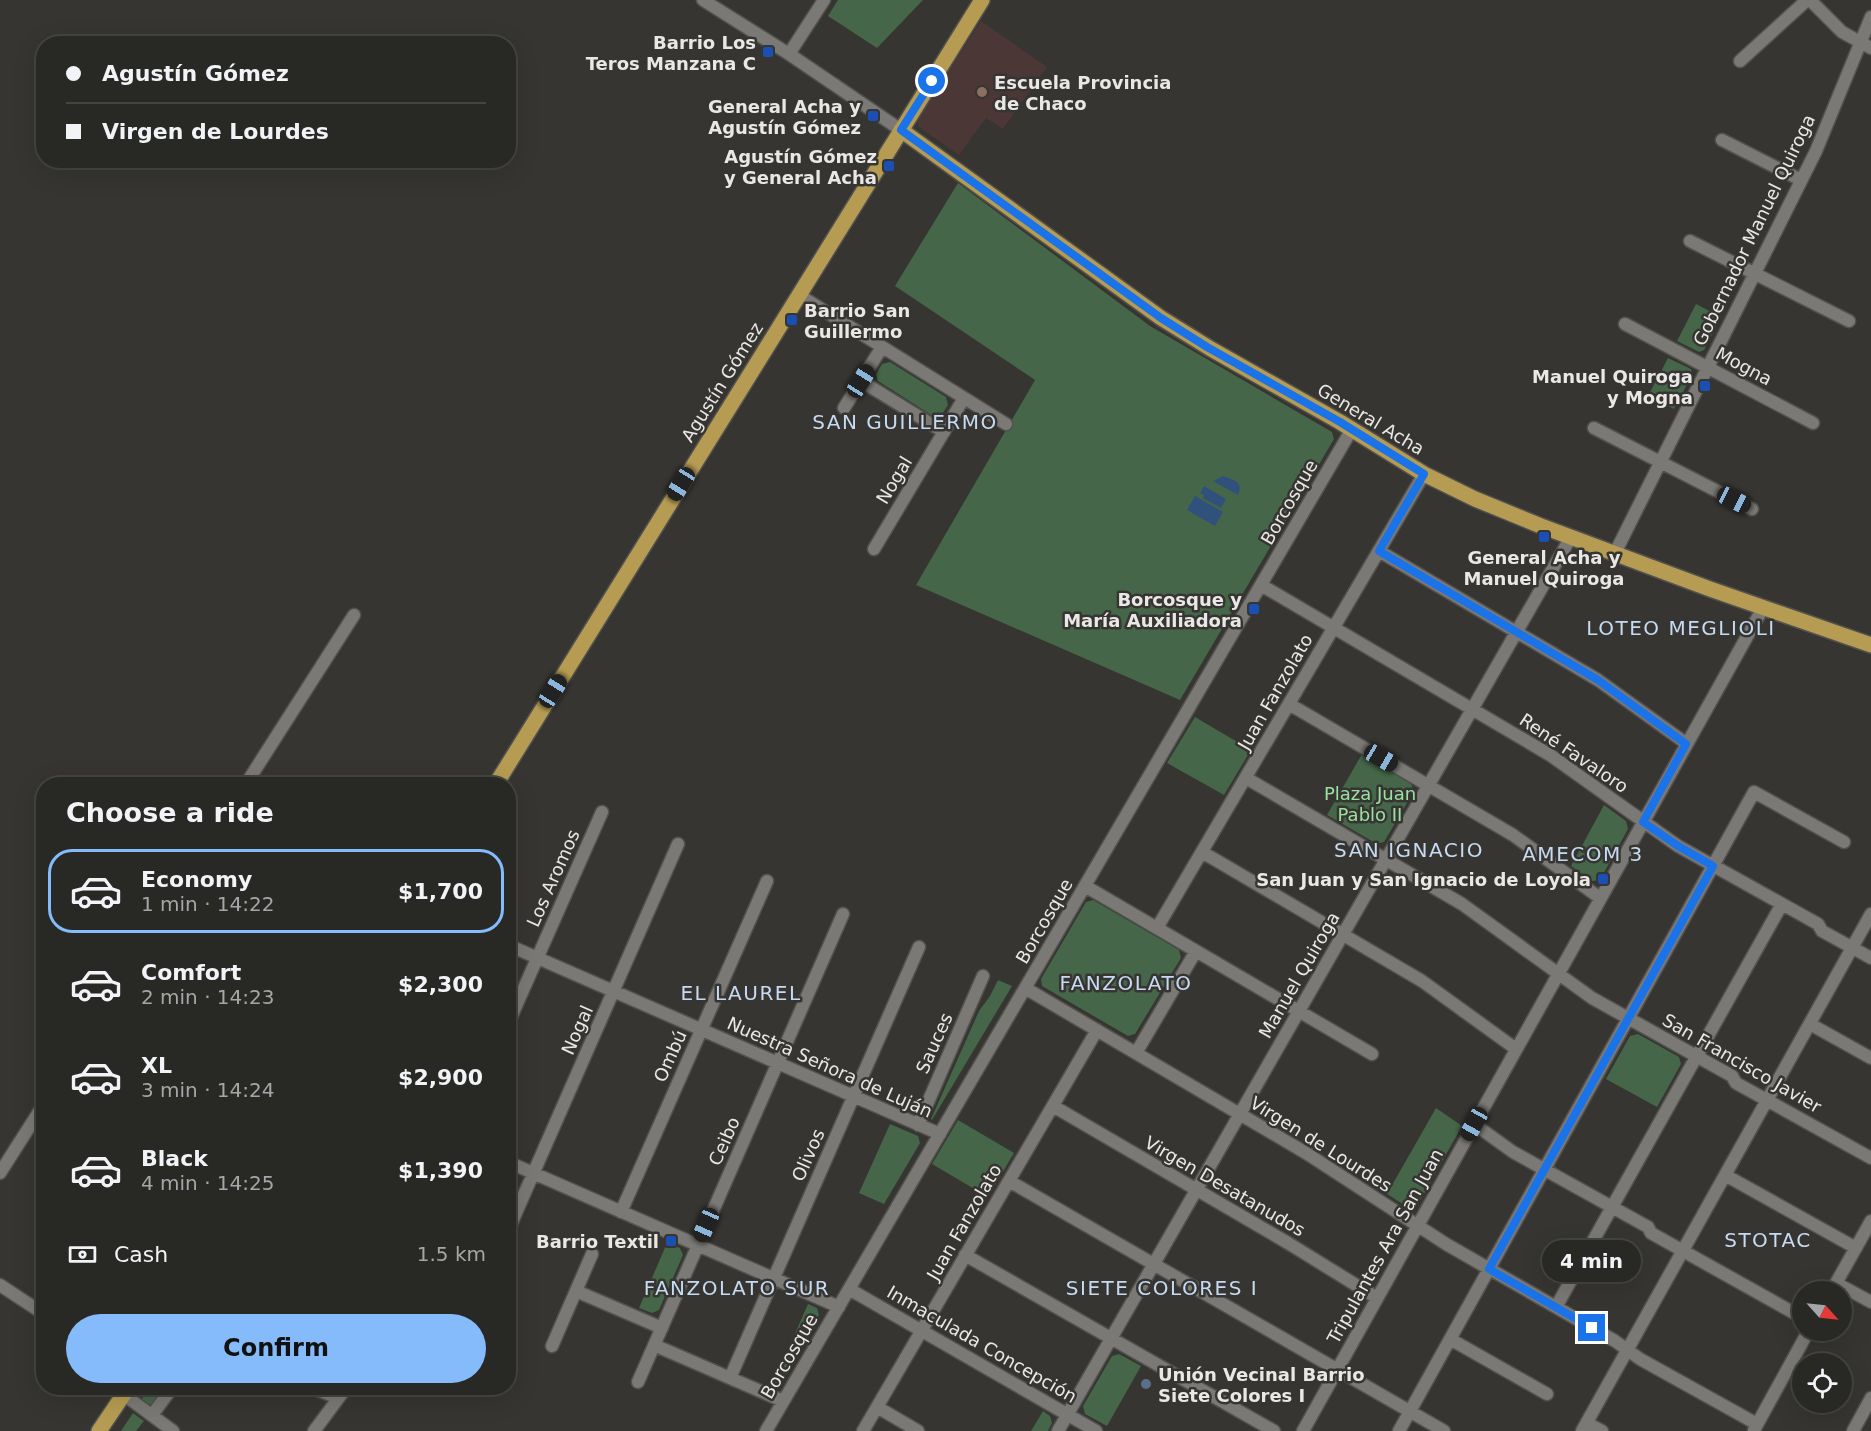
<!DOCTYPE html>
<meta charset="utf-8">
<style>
:root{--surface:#282825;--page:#343432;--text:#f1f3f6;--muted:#a5a6a7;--line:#444442;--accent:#86bbfb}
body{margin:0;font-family:"DejaVu Sans",sans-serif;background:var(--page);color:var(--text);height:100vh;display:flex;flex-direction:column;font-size:22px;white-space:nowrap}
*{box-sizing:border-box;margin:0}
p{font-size:20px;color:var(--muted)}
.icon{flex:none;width:33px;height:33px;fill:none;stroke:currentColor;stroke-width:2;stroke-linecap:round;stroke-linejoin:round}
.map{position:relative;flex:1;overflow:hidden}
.drawer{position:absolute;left:36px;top:777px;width:480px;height:618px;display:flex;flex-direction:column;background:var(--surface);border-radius:24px;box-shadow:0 6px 24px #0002,0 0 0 2px var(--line)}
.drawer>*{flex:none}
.hud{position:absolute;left:36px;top:36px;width:480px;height:132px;border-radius:24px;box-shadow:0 6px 24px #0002,0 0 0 2px var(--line);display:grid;align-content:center;height:132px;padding:0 30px;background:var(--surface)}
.needle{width:39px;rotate:117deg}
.buttons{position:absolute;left:1792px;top:1281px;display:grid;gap:12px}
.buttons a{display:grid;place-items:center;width:60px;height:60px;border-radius:50%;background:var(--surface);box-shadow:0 6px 24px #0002,0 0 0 2px var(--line);font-size:30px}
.end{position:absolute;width:27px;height:27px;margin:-14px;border:8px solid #1a73e8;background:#fff;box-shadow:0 0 0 3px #fff}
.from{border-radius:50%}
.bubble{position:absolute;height:42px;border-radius:21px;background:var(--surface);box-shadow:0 6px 24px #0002,0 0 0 2px var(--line);font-size:20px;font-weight:800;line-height:42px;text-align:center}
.car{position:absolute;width:18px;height:36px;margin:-18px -9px;border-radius:8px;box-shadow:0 0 4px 2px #0007;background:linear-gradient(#222 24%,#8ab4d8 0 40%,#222 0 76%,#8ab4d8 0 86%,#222 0)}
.hud b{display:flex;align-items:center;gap:21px;height:57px;font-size:22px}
.hud b+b{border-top:2px solid var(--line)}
.hud i{width:15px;height:15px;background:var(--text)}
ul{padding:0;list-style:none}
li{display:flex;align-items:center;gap:18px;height:84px;margin:0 12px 9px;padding:0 18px;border:3px solid transparent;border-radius:24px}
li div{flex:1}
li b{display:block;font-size:22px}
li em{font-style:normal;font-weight:800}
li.current{border-color:var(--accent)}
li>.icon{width:54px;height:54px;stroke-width:1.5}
h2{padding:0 30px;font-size:27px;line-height:72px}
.pay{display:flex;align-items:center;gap:15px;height:66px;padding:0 30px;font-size:22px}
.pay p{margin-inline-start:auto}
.primary-button{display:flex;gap:12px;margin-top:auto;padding:12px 30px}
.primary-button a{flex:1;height:69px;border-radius:36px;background:var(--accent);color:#111;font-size:24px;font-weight:800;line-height:69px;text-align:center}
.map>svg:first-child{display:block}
</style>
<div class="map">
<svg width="1871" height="1431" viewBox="0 0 1871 1431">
<rect width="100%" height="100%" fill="#363531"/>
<!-- education -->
<path fill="#4b3736" d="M 981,21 L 1047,67 L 1003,129 L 986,118 L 959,155 L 919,127 L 917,119 Z"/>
<!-- green -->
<path fill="#456649" d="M 838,0 L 923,0 L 877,48 L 828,16 Z
M 958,183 L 1150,326 L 1332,432 L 1334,439 L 1180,700 L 916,585 L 1035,380 L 895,286 Z
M 1696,304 L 1721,317 L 1704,350 L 1699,352 L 1677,341 Z
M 1668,358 L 1691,369 L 1692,375 L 1674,409 L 1648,396 Z
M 890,362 L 946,397 L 948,405 L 941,416 L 936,418 L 878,381 L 876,374 L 882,364 Z
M 1195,717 L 1251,750 L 1224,795 L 1167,763 Z
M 1362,754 L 1411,784 L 1414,791 L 1384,842 L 1377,844 L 1327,815 Z
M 1604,805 L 1626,821 L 1628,829 L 1600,880 L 1592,881 L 1571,866 Z
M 1093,900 L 1179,950 L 1181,958 L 1135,1034 L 1128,1036 L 1042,986 L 1041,979 L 1086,902 Z
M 998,980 L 1012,986 L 932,1120 L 931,1119 L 979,1011 L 990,996 Z
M 1638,1034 L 1679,1057 L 1681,1064 L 1657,1107 L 1606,1079 L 1630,1036 Z
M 1436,1108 L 1462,1126 L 1417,1206 L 1409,1208 L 1387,1194 Z
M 958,1120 L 1014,1153 L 988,1197 L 932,1164 Z
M 890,1124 L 918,1136 L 920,1143 L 884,1204 L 859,1193 Z
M 667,1243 L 680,1248 L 683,1255 L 659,1310 L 652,1313 L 639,1308 Z
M 808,1304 L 817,1308 L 819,1315 L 779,1384 L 772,1386 Z
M 1119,1354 L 1141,1366 L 1107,1426 L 1085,1414 L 1083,1406 L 1112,1356 Z
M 149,1388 L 166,1388 L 155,1404 L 147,1405 L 141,1400 Z
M 1043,1411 L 1050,1416 L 1052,1423 L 1048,1431 L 1031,1431 Z
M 133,1413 L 144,1421 L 136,1431 L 121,1431 Z"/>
<!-- water -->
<path fill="#30517c" d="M 1223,476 C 1233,480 1244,481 1238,495 L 1213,481 Z
M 1204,486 L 1226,499 L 1221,508 L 1203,498 L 1204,495 L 1200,493 Z
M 1195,496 L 1223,512 L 1215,526 L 1187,510 Z"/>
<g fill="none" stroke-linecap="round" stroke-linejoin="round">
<defs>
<path id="minor" d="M 703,0 L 789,54 L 901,130
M 1810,0 L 1842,32 L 1871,48
M 789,54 L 824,0
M 1740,61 L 1807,0
M 1722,140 L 1801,180
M 1690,241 L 1849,321
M 799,295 L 1006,424
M 1625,324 L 1813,423
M 861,381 L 944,432
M 844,408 L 882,347
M 1594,428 L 1752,509
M 874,549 L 964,398
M 1379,551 L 1598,680 L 1687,744
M 1615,553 L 1816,151 L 1871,17
M 1261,585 L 1550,755 L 1678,846 L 1818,924 L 1822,931 L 1871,958
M 1289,704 L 1513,835 L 1600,898
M 1246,778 L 1462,904 L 1592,998 L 1732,1076 L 1736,1083 L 1871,1158
M 246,784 L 354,615
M 1202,852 L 1422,981 L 1516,1049
M 1085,886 L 1372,1054
M 1157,928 L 1424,474
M 508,945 L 940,1134
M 1025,988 L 1306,1153 L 1446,1244 L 1615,1341 L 1640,1359 L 1757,1424
M 508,1024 L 602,812
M 1810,1024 L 1871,1058
M 1136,1053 L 1196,951
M 1053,1106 L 1288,1243 L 1377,1298
M 1474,1124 L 1513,1152 L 1648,1227 L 1651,1233 L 1803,1318
M 918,1125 L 983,976
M 508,1162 L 839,1307
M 0,1173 L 44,1104
M 1725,1175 L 1856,1248
M 1009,1181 L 1444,1431
M 621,1212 L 767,881
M 508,1231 L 678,844
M 965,1255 L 1274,1431
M 1836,1283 L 1871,1302
M 0,1285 L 44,1314
M 849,1289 L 1096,1431
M 576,1291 L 662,1328
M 1831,1292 L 1871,1221
M 1556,1307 L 1782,904
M 1450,1339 L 1547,1394
M 654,1345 L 783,1401
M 552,1346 L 592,1254
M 730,1378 L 919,947
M 638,1382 L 843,914
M 313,1388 L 338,1398
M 123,1394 L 173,1431
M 877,1407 L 918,1431
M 152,1415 L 172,1388
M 1587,1423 L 1602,1431
M 1754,1430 L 1809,1330
M 314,1431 L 346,1388
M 766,1431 L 1352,429
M 863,1431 L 1097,1030
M 1058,1431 L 1571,537
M 1303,1431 L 1763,608
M 1399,1431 L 1754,792 L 1844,842
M 1582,1431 L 1871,914
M 1853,1431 L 1871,1398"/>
<path id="major" d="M 901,130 L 1161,318 L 1211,349 L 1340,422 L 1424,474 L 1475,499 L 1541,526 L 1710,589 L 1871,645
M 496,784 L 982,0
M 99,1431 L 128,1388"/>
</defs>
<!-- minor casing -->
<use href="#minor" stroke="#53514e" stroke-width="15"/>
<!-- major casing -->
<use href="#major" stroke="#53514e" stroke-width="18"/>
<!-- minor -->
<use href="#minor" stroke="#7b7975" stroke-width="12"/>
<!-- major -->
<use href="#major" stroke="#b69c52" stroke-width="15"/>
</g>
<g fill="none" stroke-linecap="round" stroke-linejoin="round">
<!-- route -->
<path stroke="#1a73e8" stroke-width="8" d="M 932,81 L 901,130 L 1161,318 L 1207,347 L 1340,422 L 1424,474 L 1379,551 L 1598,680 L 1686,744 L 1643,822 L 1678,846 L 1713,866 L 1489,1269 L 1592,1328"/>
</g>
<!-- markers -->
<g fill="#1a4fb4" stroke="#363531" stroke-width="2">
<rect x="762" y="46" width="12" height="12" rx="3"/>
<rect x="867" y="110" width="12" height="12" rx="3"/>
<rect x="883" y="160" width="12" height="12" rx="3"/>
<rect x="786" y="314" width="12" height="12" rx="3"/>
<rect x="1699" y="380" width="12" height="12" rx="3"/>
<rect x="1538" y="531" width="12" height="12" rx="3"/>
<rect x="1248" y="603" width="12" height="12" rx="3"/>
<rect x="1597" y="873" width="12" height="12" rx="3"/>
<rect x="665" y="1235" width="12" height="12" rx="3"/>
</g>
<circle fill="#8d6e63" stroke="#363531" stroke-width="2" cx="982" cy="92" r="6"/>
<circle fill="#5c6f8a" stroke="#363531" stroke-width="2" cx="1146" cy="1384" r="6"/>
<g text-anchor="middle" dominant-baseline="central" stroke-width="5" stroke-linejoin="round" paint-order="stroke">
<!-- poi labels -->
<g font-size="18" font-weight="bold" fill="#eae8e6" stroke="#363531" text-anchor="end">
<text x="756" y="42">Barrio Los<tspan x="756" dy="21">Teros Manzana C</tspan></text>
<text x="994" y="82" text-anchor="start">Escuela Provincia<tspan x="994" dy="21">de Chaco</tspan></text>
<text x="861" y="106">General Acha y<tspan x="861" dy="21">Agustín Gómez</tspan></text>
<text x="877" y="156">Agustín Gómez<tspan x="877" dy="21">y General Acha</tspan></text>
<text x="804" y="310" text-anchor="start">Barrio San<tspan x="804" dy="21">Guillermo</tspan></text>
<text x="1693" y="376">Manuel Quiroga<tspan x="1693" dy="21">y Mogna</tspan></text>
<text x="1544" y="557" text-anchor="middle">General Acha y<tspan x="1544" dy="21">Manuel Quiroga</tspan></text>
<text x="1242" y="599">Borcosque y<tspan x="1242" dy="21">María Auxiliadora</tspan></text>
<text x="1591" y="879">San Juan y San Ignacio de Loyola</text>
<text x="659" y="1241">Barrio Textil</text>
<text x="1158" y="1374" text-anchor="start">Unión Vecinal Barrio<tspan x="1158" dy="21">Siete Colores I</tspan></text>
</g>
<!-- street labels -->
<g font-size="18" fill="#eae8e6" stroke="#363531">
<text transform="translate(1754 230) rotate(-64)">Gobernador Manuel Quiroga</text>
<text transform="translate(1744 366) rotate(28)">Mogna</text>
<text transform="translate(722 382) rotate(-58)">Agustín Gómez</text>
<text transform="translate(1371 419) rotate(31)">General Acha</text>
<text transform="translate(894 480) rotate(-59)">Nogal</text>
<text transform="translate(1289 502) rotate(-60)">Borcosque</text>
<text transform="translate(1275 692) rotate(-60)">Juan Fanzolato</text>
<text transform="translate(1574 753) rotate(34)">René Favaloro</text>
<text transform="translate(553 878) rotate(-66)">Los Aromos</text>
<text transform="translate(1044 921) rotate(-60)">Borcosque</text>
<text transform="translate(1299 975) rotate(-60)">Manuel Quiroga</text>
<text transform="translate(577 1030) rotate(-66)">Nogal</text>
<text transform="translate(934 1043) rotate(-66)">Sauces</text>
<text transform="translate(670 1056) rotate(-66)">Ombú</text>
<text transform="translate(1742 1063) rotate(30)">San Francisco Javier</text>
<text transform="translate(830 1067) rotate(24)">Nuestra Señora de Luján</text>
<text transform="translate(724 1141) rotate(-66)">Ceibo</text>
<text transform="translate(1321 1144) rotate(32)">Virgen de Lourdes</text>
<text transform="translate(808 1155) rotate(-66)">Olivos</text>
<text transform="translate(1225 1186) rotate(30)">Virgen Desatanudos</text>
<text transform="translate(964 1222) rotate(-60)">Juan Fanzolato</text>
<text transform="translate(1385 1246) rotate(-61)">Tripulantes Ara San Juan</text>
<text transform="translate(982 1344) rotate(30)">Inmaculada Concepción</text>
<text transform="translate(789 1356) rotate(-60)">Borcosque</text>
</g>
<!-- park labels -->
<g font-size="18" fill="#9ae0a2" stroke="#363531">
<text x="1370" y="793">Plaza Juan<tspan x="1370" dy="21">Pablo II</tspan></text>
</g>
<!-- neighbourhood labels -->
<g font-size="20" letter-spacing="1.5" fill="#c6daf2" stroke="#363531">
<text x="905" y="422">SAN GUILLERMO</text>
<text x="1681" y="628">LOTEO MEGLIOLI</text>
<text x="1409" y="850">SAN IGNACIO</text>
<text x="1583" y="854">AMECOM 3</text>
<text x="1126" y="983">FANZOLATO</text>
<text x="741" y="993">EL LAUREL</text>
<text x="1768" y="1240">STOTAC</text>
<text x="737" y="1288">FANZOLATO SUR</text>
<text x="1162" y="1288">SIETE COLORES I</text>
</g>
</g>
</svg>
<div class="buttons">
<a><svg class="needle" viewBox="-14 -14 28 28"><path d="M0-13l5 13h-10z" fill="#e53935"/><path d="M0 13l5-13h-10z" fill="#a5a6a7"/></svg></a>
<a><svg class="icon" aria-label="locate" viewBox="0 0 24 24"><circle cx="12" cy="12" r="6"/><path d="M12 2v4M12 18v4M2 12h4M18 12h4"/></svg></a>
</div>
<i class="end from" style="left:932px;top:81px"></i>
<i class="end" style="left:1592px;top:1328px"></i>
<div class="bubble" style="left:1542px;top:1240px;width:99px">4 min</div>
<i class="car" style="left:861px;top:381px;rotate:32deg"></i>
<i class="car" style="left:681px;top:484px;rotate:212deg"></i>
<i class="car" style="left:1734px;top:500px;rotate:117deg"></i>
<i class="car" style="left:553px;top:691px;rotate:32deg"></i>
<i class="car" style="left:1381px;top:758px;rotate:120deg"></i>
<i class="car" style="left:1474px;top:1124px;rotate:209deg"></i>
<i class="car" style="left:706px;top:1225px;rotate:204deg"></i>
<div class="hud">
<b><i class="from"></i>Agustín Gómez</b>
<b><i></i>Virgen de Lourdes</b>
</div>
<section class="drawer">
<h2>Choose a ride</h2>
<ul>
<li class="current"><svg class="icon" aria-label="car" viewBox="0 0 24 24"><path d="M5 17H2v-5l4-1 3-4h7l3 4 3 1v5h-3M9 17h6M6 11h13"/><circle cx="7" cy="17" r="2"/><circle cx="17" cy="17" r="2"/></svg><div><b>Economy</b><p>1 min · 14:22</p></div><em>$1,700</em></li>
<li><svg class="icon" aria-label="car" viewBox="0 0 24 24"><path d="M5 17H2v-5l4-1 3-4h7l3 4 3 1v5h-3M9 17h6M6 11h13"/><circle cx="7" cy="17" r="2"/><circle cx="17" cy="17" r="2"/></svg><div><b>Comfort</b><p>2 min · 14:23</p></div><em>$2,300</em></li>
<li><svg class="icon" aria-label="car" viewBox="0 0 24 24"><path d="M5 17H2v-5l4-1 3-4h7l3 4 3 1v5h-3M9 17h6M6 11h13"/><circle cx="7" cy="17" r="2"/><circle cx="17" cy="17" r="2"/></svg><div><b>XL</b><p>3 min · 14:24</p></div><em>$2,900</em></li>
<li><svg class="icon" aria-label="car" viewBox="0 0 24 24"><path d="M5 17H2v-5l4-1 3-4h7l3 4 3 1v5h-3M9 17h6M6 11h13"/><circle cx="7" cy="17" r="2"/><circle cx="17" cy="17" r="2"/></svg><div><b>Black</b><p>4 min · 14:25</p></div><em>$1,390</em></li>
</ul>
<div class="pay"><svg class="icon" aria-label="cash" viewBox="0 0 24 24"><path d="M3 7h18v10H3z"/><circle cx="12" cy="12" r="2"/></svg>Cash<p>1.5 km</p></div>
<div class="primary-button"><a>Confirm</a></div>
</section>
</div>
